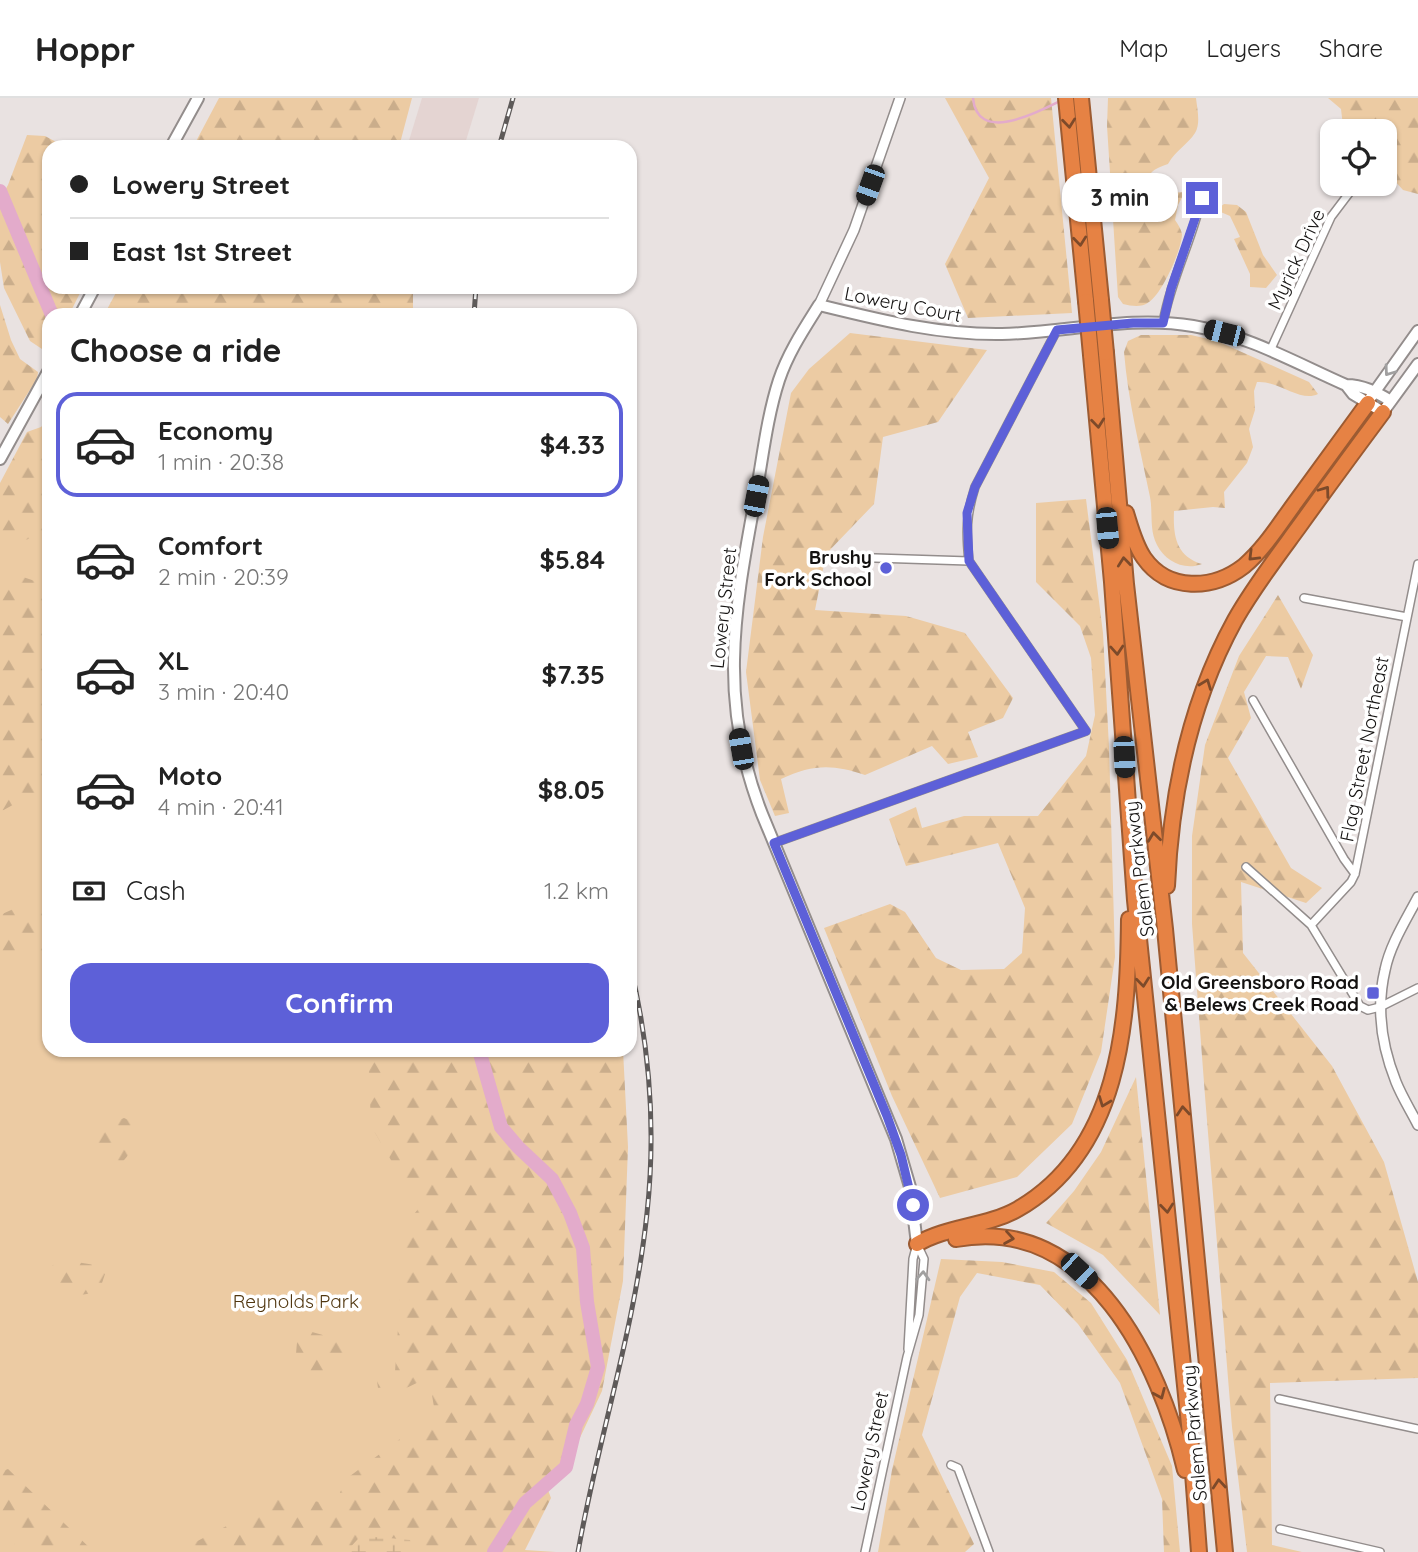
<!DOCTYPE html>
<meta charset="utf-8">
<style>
:root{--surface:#fff;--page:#f2f2f2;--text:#222;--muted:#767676;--line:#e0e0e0;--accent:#5d60d8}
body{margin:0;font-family:Quicksand,sans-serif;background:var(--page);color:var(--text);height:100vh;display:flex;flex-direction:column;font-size:26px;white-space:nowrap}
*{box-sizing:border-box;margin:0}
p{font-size:23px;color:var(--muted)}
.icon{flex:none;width:38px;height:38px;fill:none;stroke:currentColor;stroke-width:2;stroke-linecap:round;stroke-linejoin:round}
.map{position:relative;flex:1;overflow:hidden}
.panel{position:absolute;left:42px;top:210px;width:595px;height:749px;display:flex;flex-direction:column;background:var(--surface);border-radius:21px;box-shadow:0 2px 5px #0004}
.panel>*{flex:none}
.top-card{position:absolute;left:42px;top:42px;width:595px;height:154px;border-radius:21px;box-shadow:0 2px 5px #0004;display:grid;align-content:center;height:154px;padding:0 28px;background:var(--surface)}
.controls{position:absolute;left:1320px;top:21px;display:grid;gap:14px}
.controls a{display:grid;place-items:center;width:77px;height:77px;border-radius:14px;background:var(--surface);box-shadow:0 2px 5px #0004;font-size:35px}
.end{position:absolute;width:32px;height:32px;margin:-16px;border:9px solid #5d60d8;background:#fff;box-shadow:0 0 0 4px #fff}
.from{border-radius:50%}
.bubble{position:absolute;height:49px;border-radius:21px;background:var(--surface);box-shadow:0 2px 5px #0004;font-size:23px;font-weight:800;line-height:49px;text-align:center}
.car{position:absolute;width:21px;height:42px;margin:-21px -10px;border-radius:9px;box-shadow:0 0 5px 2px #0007;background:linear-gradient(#222 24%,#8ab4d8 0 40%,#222 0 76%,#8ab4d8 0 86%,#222 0)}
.top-card b{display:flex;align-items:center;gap:24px;height:66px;font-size:26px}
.top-card b+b{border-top:2px solid var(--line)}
.top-card i{width:18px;height:18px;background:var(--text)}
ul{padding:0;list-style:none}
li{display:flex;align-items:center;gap:21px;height:105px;margin:0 14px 10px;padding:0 14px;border:4px solid transparent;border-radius:21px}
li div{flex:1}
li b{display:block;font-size:26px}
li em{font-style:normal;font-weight:800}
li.on{border-color:var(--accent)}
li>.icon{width:63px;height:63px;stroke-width:1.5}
h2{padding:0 28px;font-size:32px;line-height:84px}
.pay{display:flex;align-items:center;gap:18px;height:77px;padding:0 28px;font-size:26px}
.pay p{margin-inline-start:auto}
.cta{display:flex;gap:14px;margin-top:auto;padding:14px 28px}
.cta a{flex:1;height:80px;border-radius:21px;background:var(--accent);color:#fff;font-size:28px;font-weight:800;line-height:80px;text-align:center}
header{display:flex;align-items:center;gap:42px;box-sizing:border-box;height:98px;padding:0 35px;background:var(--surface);border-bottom:2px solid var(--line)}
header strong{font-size:33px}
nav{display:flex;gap:38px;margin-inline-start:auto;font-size:24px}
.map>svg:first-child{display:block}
</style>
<header>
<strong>Hoppr</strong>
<nav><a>Map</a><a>Layers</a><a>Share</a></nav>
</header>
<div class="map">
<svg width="1418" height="1454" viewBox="0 0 1418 1454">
<defs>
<pattern id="forest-firs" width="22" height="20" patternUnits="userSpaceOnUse" patternTransform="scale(1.75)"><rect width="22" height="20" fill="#eccba3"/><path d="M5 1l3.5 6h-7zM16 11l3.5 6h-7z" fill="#caad8b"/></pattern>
<pattern id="wetland-marsh" width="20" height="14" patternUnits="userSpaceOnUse" patternTransform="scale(1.75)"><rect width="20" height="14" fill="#eccba3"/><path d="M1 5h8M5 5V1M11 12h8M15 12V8" fill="none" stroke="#caad8b"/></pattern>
</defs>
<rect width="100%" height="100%" fill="#e9e2e1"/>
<!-- built -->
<path fill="#e4d4d2" d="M 422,0 L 479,0 L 464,49 L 407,49 Z"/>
<!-- green -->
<path fill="#eccba3" d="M 0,401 L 49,424 L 49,952 L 487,952 L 493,1454 L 0,1454 Z"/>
<!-- forest -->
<path fill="url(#forest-firs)" d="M 219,0 L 412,0 L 399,49 L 193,49 Z
M 945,0 L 1051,0 L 1072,215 L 968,220 L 945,166 L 989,80 Z
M 1108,0 L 1196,0 C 1197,10 1201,26 1195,35 C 1188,46 1176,52 1168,66 C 1152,72 1147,74 1147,91 L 1153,96 L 1185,94 L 1178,107 L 1175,122 C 1178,126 1181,131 1182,136 C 1182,151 1162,196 1149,204 C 1141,210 1132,208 1123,206 L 1118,199 L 1107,28 Z
M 1328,0 L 1418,0 L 1418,96 L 1403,92 L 1385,72 L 1384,33 L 1355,33 L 1343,28 L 1341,11 Z
M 27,37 L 45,38 L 60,46 L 61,49 L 49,49 L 49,189 L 83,189 L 69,217 L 49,217 L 48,255 L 30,243 L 4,190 L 0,164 L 0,101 L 8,87 Z
M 1224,106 L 1237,107 L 1246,114 L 1263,157 L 1277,177 L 1266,190 L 1250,189 L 1250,176 L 1234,141 L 1240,139 L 1230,118 L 1216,112 Z
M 119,189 L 413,189 L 413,217 L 104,217 Z
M 0,207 L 11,242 L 20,261 L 38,274 L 37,281 L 8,326 L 0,319 Z
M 850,235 L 987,252 L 938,324 L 883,339 L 874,406 L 826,456 L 815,512 L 906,518 L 965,535 L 1013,600 L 1003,620 L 968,634 L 978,659 L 948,666 L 932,648 L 865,677 C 833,666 813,666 781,681 L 789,715 L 775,718 L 760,682 L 746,574 L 763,439 L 791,295 L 809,271 Z
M 1141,237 L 1191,237 L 1217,243 L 1309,284 L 1318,296 C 1301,305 1277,282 1257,284 L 1254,293 L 1255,312 L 1249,331 L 1253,349 L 1247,365 L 1224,394 L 1225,410 L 1213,409 L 1174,413 C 1173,438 1176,458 1202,466 C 1184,473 1165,463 1157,447 C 1149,432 1153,414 1150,399 C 1140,350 1128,303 1124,254 L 1128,243 Z
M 49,321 L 49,431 L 26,442 L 0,445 L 0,385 L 27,334 L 41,329 Z
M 1086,401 L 1103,535 L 1109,649 L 1115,859 L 1101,954 L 1072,1026 L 1017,1079 L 940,1100 L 892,998 L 824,830 L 890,806 L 905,814 L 936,860 L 961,872 L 1004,871 L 1022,855 L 1025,810 L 998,745 L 906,768 L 889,721 L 916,709 L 922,730 L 964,718 L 1038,718 L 1086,658 L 1095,617 L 1091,560 L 1080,528 L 1036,484 L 1036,405 Z
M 0,468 L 5,473 L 47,487 L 49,481 L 49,687 L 0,714 Z
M 1278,497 L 1313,557 L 1301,591 L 1288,559 L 1266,558 L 1244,594 L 1251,620 L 1228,660 L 1291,770 L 1322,790 L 1306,805 L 1241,784 L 1243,855 L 1332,968 L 1384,1064 L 1418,1184 L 1418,1280 L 1270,1285 L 1272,1447 L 1302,1454 L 1247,1454 L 1232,1329 L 1205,998 L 1192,826 L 1192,738 L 1205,647 L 1239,558 Z
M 49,795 L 49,855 L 27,859 L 0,870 L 0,817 Z
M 368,952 L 623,952 L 628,1049 L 623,1183 L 602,1293 L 577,1346 L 545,1384 L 551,1400 L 525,1452 L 556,1454 L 414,1454 L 410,1442 L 361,1438 L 346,1454 L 176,1454 L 283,1399 L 335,1406 L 346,1381 L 435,1315 L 429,1279 L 394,1296 L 378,1290 L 377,1283 L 395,1274 L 405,1127 L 419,1110 L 371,1028 Z
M 1136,979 L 1160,1217 L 1103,1157 L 1046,1125 L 1074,1093 L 1101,1054 Z
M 124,1020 L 133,1024 L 138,1024 C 141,1042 131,1055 119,1068 C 98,1066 89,1041 108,1027 C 112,1024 119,1022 124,1020 Z
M 941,1161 L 1002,1164 L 1054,1174 L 1091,1205 L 1127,1262 L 1172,1368 L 1180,1454 L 1164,1454 L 1162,1401 L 1120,1285 L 1078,1226 L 1040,1187 L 977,1175 L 960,1199 L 922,1337 L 974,1446 L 965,1454 L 878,1454 L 892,1372 Z
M 70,1163 L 95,1167 L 105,1176 L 99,1194 L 62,1200 L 49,1171 L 53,1167 Z
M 312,1234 L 341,1242 L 349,1250 C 342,1273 322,1281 300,1271 L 296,1256 L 297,1244 Z
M 8,1371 L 94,1454 L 18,1454 L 0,1409 L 0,1374 Z"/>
<!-- wetland -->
<path fill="url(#wetland-marsh)" d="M 361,1438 L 410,1442 L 414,1454 L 346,1454 Z"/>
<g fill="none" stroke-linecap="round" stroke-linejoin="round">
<!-- stream -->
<path stroke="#e3abcb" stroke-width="2.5" d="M 973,0 C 977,46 1036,15 1060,3"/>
<!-- river -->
<path stroke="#e3abcb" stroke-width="14" d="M 0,93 L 52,217
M 479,952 L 501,1029 L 518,1049 L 552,1081 L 570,1115 L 583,1150 L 587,1204 L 598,1269 L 587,1306 L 576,1327 L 566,1369 L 525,1405 L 494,1454"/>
<defs>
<path id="minor" d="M 1163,225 C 1171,180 1194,139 1203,94
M 1270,253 L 1331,119 L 1356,86
M 844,459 L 969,463
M 1304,500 L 1407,519
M 1253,602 L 1344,761 L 1355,776
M 774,745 L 1086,633 L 969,463 C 966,435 966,417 975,389 L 1057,232
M 1246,769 L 1311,827 L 1360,908 L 1368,912 L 1380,909 L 1418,890
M 1311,827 L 1351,784 L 1355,776 L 1418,466
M 908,1251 L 913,1161 L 917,1146
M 1279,1301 L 1418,1331
M 951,1367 L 958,1370 L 989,1454
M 1280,1431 L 1380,1454
M 865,1454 L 907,1259 L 919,1217 L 924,1161 L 917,1146"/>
<path id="tertiary" d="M 819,207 L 854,132 L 900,0
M 1418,799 C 1406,822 1390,847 1385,872 C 1376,910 1382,949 1396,984 C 1402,999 1411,1013 1418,1027"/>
<path id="secondary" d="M 171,49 L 198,0
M 80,217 L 95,189
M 1346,287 L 1353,296 L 1383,314 L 1418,266
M 1371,299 L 1418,233
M 0,361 L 49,272
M 917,1146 L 910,1089 L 896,1041 L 762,716 C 719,606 733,519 754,407 C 762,366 766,322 779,282 C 788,255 804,231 819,207 C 880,222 939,237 1002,236 C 1065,235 1129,217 1193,228 C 1247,237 1296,265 1346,287 C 1363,287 1376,294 1391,303"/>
<path id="motorway" d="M 1066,0 L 1086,203
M 1081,0 L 1101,202
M 1106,255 L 1126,486 L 1165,831 L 1225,1454
M 1091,257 L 1112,484 L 1135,802 L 1190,1336 L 1199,1454
M 1126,415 C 1131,431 1135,447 1144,460 C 1168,494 1213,492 1244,468 C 1264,451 1279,427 1295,405 C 1319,372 1343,339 1368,305
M 1167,788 C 1171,695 1190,604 1235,522 C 1253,490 1276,460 1298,430 C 1326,391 1354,353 1383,314
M 956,1141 C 1090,1116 1160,1265 1185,1372
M 917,1146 C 947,1128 986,1129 1018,1111 C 1120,1052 1128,926 1129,821"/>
</defs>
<!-- minor casing -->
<use href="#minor" stroke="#938d8c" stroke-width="10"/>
<!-- tertiary casing -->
<use href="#tertiary" stroke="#938d8c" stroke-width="12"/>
<!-- secondary casing -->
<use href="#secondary" stroke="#938d8c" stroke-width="14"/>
<!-- motorway casing -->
<use href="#motorway" stroke="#9c5b32" stroke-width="18"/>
<!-- minor -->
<use href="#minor" stroke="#fff" stroke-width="7"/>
<!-- tertiary -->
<use href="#tertiary" stroke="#fff" stroke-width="9"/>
<!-- secondary -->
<use href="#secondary" stroke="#fff" stroke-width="10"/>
<!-- motorway -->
<use href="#motorway" stroke="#e68244" stroke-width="14"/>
<defs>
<path id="rail" d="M 499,49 L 513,0
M 474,217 L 476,189
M 578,1454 C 598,1341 635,1230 647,1115 C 656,1032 650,949 630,867"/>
</defs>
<!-- rail casing -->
<use href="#rail" stroke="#5e5a59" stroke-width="5"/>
<!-- rail -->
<use href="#rail" stroke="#fff" stroke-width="2.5" stroke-dasharray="8" stroke-linecap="butt"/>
<defs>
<path id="motorway-bridge" d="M 1101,202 L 1106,255
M 1086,203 L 1091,257"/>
</defs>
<!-- motorway-bridge casing -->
<use href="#motorway-bridge" stroke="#9c5b32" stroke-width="18" stroke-linecap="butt"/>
<!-- motorway-bridge -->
<use href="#motorway-bridge" stroke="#e68244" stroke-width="14"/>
</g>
<!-- one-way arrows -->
<defs><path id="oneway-chevron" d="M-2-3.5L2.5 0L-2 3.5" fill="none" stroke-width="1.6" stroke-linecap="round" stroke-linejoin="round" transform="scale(1.75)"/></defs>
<g stroke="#7d4a2a">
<use href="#oneway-chevron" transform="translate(1069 25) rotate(84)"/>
<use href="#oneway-chevron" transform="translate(1080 143) rotate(84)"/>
<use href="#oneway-chevron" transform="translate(1098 325) rotate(84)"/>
<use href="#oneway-chevron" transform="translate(1325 393) rotate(-54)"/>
<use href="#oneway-chevron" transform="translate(1253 458) rotate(135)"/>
<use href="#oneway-chevron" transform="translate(1124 464) rotate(-96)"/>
<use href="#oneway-chevron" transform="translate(1117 552) rotate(86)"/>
<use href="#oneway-chevron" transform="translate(1206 586) rotate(-69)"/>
<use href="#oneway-chevron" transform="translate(1154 739) rotate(-97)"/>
<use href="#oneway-chevron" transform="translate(1143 884) rotate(84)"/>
<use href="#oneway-chevron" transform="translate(1104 1004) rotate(111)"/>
<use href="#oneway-chevron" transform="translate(1183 1013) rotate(-95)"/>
<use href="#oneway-chevron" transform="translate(1167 1110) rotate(84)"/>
<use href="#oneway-chevron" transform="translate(1009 1140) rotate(9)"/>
<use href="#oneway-chevron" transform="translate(1160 1296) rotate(67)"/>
<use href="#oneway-chevron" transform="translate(1219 1386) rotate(-95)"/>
</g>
<g stroke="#a1a0a0">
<use href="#oneway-chevron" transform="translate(1389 273) rotate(126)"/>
<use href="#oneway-chevron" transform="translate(923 1178) rotate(-87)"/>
</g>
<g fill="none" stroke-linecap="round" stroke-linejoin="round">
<!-- route -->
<path stroke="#5d60d8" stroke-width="9" d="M 913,1107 L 901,1057 L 887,1018 L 774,745 L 1086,633 L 969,463 L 967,415 L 975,389 L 1057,232 L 1133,225 L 1163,225 L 1171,191 L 1202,100"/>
</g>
<!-- markers -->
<g fill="#5d60d8" stroke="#fff" stroke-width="2.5">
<circle cx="886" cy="470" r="7"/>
<rect x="1366" y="888" width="14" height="14" rx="3.5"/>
</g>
<g text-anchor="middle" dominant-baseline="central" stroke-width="7" stroke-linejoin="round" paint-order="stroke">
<!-- street labels -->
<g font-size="19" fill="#141211" stroke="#fff">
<text transform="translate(1296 161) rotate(-65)">Myrick Drive</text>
<text transform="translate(903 206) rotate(11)">Lowery Court</text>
<text transform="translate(723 510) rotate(-84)">Lowery Street</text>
<text transform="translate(1364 651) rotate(-79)">Flag Street Northeast</text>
<text transform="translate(1139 771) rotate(-97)">Salem Parkway</text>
<text transform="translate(1194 1335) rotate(-95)">Salem Parkway</text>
<text transform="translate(869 1353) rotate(-78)">Lowery Street</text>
</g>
<!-- poi labels -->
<g font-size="19" font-weight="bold" fill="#141211" stroke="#fff" text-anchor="end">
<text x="872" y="459">Brushy<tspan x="872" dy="22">Fork School</tspan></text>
<text x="1359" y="884">Old Greensboro Road<tspan x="1359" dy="22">&amp; Belews Creek Road</tspan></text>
</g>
<!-- park labels -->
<g font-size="19" fill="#513710" stroke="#fff">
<text x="296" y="1203">Reynolds Park</text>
</g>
</g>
</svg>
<div class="controls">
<a><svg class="icon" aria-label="locate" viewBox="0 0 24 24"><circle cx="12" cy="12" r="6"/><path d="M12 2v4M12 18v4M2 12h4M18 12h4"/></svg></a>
</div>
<i class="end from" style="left:913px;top:1107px"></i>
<i class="end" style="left:1202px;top:100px"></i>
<div class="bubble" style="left:1062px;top:75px;width:116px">3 min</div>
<i class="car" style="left:870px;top:87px;rotate:200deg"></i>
<i class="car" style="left:1224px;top:235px;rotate:284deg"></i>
<i class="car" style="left:756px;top:398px;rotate:11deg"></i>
<i class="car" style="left:1107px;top:430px;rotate:175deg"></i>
<i class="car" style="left:741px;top:651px;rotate:350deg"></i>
<i class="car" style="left:1124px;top:659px;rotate:177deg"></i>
<i class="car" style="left:1079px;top:1173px;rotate:133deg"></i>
<div class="top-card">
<b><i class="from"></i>Lowery Street</b>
<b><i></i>East 1st Street</b>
</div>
<section class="panel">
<h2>Choose a ride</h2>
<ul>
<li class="on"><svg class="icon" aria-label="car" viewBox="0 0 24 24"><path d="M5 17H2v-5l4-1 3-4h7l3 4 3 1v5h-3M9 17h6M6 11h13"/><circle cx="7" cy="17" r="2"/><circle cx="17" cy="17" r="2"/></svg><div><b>Economy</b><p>1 min · 20:38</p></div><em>$4.33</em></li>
<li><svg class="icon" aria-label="car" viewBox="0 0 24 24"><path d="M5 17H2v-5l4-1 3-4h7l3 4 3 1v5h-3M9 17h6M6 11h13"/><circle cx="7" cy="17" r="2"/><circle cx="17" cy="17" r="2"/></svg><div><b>Comfort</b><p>2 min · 20:39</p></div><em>$5.84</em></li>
<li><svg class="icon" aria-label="car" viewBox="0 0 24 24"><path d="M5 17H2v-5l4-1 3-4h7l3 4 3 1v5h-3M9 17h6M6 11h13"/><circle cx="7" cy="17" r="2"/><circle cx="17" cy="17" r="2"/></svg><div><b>XL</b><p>3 min · 20:40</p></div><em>$7.35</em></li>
<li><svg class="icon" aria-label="car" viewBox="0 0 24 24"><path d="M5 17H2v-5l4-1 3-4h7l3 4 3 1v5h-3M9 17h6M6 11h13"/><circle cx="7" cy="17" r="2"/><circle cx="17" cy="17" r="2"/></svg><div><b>Moto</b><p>4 min · 20:41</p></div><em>$8.05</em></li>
</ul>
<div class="pay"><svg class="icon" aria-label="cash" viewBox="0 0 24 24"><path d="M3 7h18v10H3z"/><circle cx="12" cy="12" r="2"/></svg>Cash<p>1.2 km</p></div>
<div class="cta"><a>Confirm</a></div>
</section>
</div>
